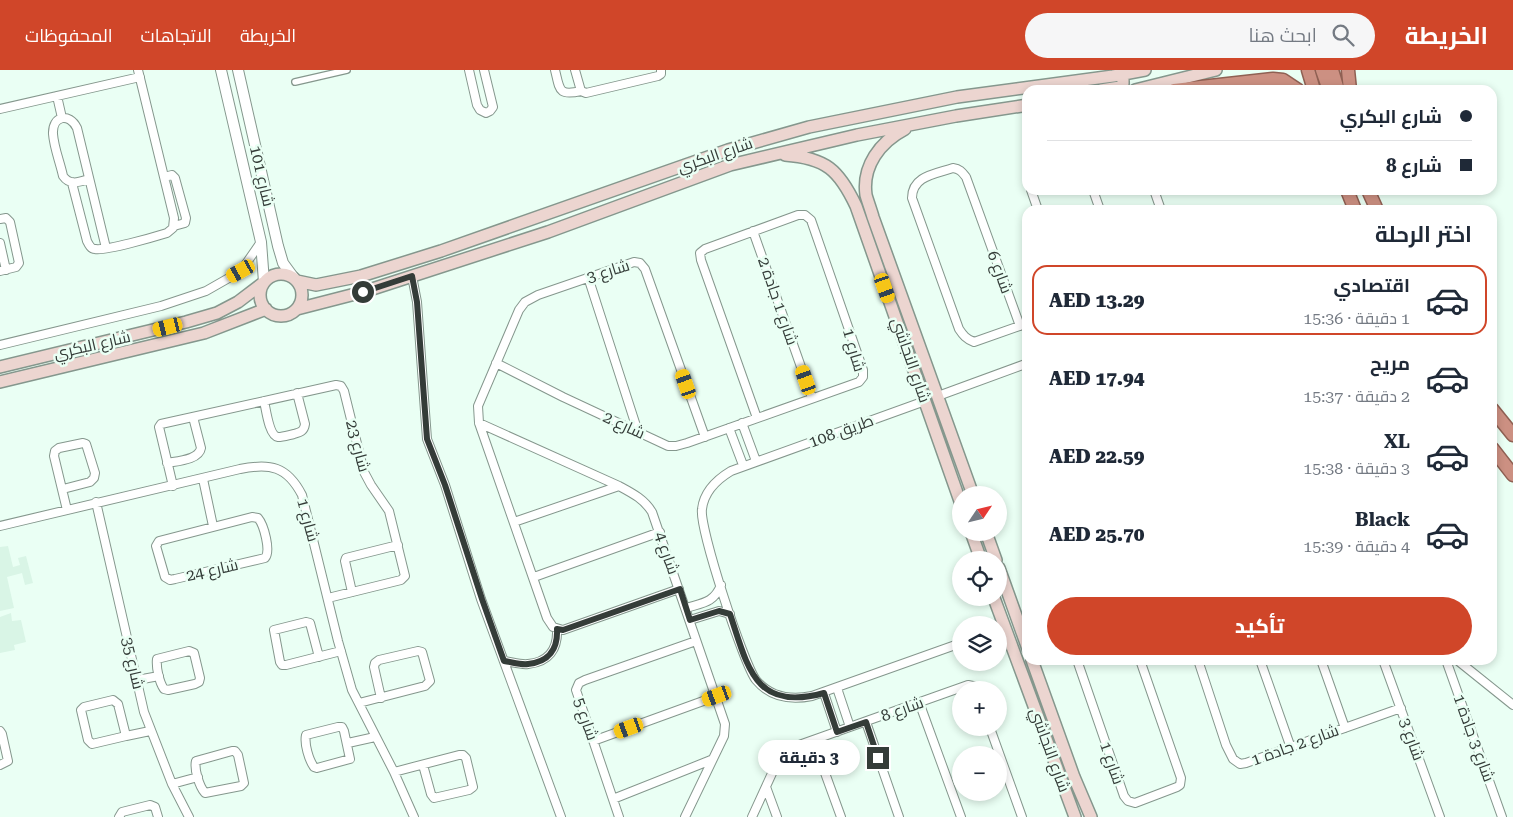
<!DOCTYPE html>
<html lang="ar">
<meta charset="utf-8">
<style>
:root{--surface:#fff;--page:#f6f6f7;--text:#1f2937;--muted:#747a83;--line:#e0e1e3;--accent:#d04629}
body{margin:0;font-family:"Roboto Serif",Cairo,serif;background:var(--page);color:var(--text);direction:rtl;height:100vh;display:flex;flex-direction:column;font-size:19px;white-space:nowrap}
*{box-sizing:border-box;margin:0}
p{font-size:16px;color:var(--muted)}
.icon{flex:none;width:28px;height:28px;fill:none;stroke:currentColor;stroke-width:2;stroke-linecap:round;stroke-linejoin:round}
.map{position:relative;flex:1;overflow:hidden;direction:ltr}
.details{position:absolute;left:1022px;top:135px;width:475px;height:460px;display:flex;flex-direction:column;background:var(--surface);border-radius:15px;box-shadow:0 2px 8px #0003;direction:rtl}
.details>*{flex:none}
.banner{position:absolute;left:1022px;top:15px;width:475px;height:110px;border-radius:15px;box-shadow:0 2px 8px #0003;direction:rtl;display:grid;align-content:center;height:110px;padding:0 25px;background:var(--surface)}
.needle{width:32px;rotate:55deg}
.buttons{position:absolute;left:952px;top:416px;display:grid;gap:10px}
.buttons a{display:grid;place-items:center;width:55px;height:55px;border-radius:50%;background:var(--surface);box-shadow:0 2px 8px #0003;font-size:25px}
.end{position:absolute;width:22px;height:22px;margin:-11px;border:6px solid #343c38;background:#fff;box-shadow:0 0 0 2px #fff}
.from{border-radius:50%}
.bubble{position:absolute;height:35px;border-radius:18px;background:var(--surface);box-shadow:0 2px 8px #0003;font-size:16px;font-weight:800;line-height:35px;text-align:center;direction:rtl}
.car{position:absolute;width:15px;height:30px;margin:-15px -8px;border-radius:6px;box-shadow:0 0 4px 1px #0007;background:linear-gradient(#f5c518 24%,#345 0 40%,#f5c518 0 76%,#345 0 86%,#f5c518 0)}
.banner b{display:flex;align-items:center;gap:18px;height:48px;font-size:19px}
.banner b+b{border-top:1px solid var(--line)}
.banner i{width:12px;height:12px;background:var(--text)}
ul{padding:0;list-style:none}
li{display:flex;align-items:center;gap:15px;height:70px;margin:0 10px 8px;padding:0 15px;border:2px solid transparent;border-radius:15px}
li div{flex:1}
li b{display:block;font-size:19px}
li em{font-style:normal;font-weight:800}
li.current{border-color:var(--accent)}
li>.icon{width:45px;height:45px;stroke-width:1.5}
h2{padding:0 25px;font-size:22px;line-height:60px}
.button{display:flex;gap:10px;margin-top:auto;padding:10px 25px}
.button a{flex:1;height:58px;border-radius:30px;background:var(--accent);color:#fff;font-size:20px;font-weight:800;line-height:58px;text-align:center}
header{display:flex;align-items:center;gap:30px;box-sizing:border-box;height:70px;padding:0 25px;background:var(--accent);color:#fff}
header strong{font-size:24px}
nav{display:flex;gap:28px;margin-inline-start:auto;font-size:18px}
.search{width:350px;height:45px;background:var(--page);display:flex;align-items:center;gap:12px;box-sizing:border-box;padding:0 18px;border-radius:28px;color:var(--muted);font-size:19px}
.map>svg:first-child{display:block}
</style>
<header>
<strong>الخريطة</strong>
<div class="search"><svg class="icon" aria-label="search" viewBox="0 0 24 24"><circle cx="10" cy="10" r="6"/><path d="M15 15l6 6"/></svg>ابحث هنا</div>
<nav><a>الخريطة</a><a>الاتجاهات</a><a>المحفوظات</a></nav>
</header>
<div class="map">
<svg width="1513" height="747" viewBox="0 0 1513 747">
<rect width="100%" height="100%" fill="#eafff4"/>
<!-- built -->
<path fill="#d9f5e6" d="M 8,476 L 13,497 L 20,495 L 18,488 L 26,486 L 33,513 L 25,515 L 22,503 L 7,507 L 14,538 L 0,541 L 0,477 Z
M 11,543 L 12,551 L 21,550 L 26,572 L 14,575 L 15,580 L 0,583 L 0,547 Z"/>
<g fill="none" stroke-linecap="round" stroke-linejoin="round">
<defs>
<path id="pedestrian" d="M 295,12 L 347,0"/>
<path id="minor" d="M 469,0 L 477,35 L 480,40 L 486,43 L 490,41 L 493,37 L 484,0
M 555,0 C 560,20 558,26 581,21
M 575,0 L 581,21 L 586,23 L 658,6 L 661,4 L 661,0
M 57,26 L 62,48
M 0,39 L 140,7
M 164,107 L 172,105 L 175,108 L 186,148 L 185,153 L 174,156
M 89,109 C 79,112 70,116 63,106 C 60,92 54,78 53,64 C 52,46 69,42 77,58 L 106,178
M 72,113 L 87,171 C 89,175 91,179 95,179 C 106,181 154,167 167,163 L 173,158 L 174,148 L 138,0
M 1031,120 L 1038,140
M 1093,120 L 1100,140
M 1154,120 L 1161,140
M 0,149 L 6,148 L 10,152 L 19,193 L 16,197 L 0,201
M 753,161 L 812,328
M 0,173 L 6,200
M 412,206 L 417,232 L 427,369 L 445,415 L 481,529 L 561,747
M 588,207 L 638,362
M 1020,256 L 966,107 C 962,102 960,99 953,98 C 935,104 912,106 912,128 L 959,259 C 963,265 966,269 974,272 L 1028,253
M 0,275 L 161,236 L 206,221 L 241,201 L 261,172
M 496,293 L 563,327 L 668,376 L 676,376 L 687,373 L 859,312 L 863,307 L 863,300 L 811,150 L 805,145 L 798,145 L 705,179 L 700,183 L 701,190 L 757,348
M 938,326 L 1028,293
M 264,331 C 266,339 269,366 278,367 C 283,367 289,365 294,364 C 301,362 304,361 305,354 L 297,323
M 925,331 L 731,401 C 716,410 704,422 702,439 C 699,458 744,595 756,610 C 771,628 792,630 812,626 L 961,573
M 479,353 L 619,416 C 632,423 644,429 652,442 L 725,654 L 724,666 L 685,747
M 742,353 L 756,391
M 729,358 L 743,395
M 167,393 C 177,391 199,390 201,378 L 193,347
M 203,409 L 213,456
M 173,416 L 159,357 L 161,354 L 336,315 L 341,316 L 344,321 L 364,402 L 371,415 L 389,441 L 405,506 L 401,510 L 328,528
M 63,419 L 90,412 L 94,408 L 95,403 L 86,374 L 83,373 L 59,378 L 55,381 L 54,386 L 67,440
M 96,432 L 144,642 L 172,714 L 189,747
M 252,447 L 258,448 C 264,455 271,481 265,488 L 175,509 L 170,510 L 165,507 L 156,476 L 159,471 Z
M 514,452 L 619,416
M 0,456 L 240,399 C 270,393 287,396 302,425 L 338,571 L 352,620 L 394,702 L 414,747
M 534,507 L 660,462
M 679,519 L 563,560 L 553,557 L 547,548 L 479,353 L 478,336 L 519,240 L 525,232 L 538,225 L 634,192 L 640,193 L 645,199 L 705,367
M 352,522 L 345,491 L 346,488 L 398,475
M 686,538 C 702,533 714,533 721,515
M 690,550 L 719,541 L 730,544
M 189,581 L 194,583 L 200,608 L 199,612 L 195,614 L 168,620 L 164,619 C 159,612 156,597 157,589 Z
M 319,587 L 310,553 L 306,552 L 274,560 L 280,592 L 282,595 L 286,595 L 341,581
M 1077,590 L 1124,726 L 1128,731 L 1135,733 L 1177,717 L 1180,715 L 1181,708 L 1140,590
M 1198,590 L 1226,675 L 1233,689 L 1240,694 L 1246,693 L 1401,638
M 1260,590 L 1291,678
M 1321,590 L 1345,658
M 1383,590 L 1440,747
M 1446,590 L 1502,747
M 1457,590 L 1513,635
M 504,591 C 512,592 521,595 528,594 C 549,592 558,579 557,559
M 137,610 L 159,606
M 837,618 L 850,657
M 824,623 L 837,662
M 113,630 L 118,634 L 126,666 L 92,674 L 88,670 L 81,640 L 84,637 Z
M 919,632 L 961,747
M 359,633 L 425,616 L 430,611 L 422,582 L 418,581 L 379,590 L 375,593 L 374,597 L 381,628
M 866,652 L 899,747
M 338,657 L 342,657 L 344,661 L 350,689 L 317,698 L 314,697 C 309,690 304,674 306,665 Z
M 990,658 L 1022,747
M 0,661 L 2,664 L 8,691 L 0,695
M 126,666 L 150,661
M 813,670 L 841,747
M 593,671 L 717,626
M 348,673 L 375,667
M 232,681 L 235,681 L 238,685 L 244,713 L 241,716 L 205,723 C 199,716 194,699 196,691 Z
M 394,702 L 459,685 L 463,685 L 466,688 L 473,717 L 469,720 L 434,728 L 431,724 L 423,695
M 172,714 L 198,707
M 766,717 L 777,747
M 613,729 L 711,690
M 119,747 L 122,742 L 150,735 L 155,737 L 158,747
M 619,747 L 576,620 L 579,613 L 585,610 L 696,571
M 752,747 L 779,688 L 785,680 L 968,615 L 973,616 L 977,620"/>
<path id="tertiary" d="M 221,0 L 261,172 L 264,212
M 238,0 L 278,176 L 283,193 L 294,208"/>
<path id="secondary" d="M 1101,20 L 1120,17 L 1123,14 L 1123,4
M 1135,20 L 1216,0
M 905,59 C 880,72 862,96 866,125 C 868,132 871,140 873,147 L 973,425
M 785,85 C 826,88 839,100 856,136 L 961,434
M260 225a21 21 0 1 1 42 0a21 21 0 1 1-42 0Z
M 297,211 L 316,215 L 361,206 L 441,181 L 728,80 L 809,57 L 957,27 L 1113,6 L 1145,0
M 297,239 L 363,222 L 548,162 L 730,95 L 857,65 L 956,46 L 1028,35
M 0,297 L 186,252 L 217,243 L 238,232 L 263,213
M 0,312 L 204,263 L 266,239
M 971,462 L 981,490
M 986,462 L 996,490
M 999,498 L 1028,579
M 994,528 L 1075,747
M 1032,590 L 1074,707 L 1091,747"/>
<path id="trunk" d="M 1308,0 L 1314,20
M 1322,0 L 1329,20
M 1332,0 L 1338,20
M 1348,0 L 1350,20
M 1174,20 L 1273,9 L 1283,10 L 1298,20
M 1347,120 L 1355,140
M 1368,120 L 1377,140
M 1492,339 L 1513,365
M 1492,378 L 1513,405"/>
</defs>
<!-- pedestrian casing -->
<use href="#pedestrian" stroke="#85978d" stroke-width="8"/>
<!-- minor casing -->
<use href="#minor" stroke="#85978d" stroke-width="10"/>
<!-- tertiary casing -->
<use href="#tertiary" stroke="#85978d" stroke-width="12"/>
<!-- secondary casing -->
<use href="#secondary" stroke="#85978d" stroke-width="14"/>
<!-- trunk casing -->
<use href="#trunk" stroke="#8f6053" stroke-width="15"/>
<!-- pedestrian -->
<use href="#pedestrian" stroke="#fff" stroke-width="5.5"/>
<!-- minor -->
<use href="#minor" stroke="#fff" stroke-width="8"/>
<!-- tertiary -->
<use href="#tertiary" stroke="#fff" stroke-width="10"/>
<!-- secondary -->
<use href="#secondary" stroke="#ecd5d0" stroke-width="11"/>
<!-- trunk -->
<use href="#trunk" stroke="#cc9082" stroke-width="12"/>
</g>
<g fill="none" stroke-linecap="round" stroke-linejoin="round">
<!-- route -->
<path stroke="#343c38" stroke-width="6" d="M 363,222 L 412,206 L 417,232 L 427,369 L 445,415 L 482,529 L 504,591 C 512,592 520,595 528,594 C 549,592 558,579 557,559 L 563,560 L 680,519 L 690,550 L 719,541 L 730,544 C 748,598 755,642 824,623 L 837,662 L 866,652 L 878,688"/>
</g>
<g text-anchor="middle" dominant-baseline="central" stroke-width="5" stroke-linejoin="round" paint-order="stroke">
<!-- street labels -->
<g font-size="16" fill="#343c38" stroke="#eafff4">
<text transform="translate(715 85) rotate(-19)">شارع البكري</text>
<text transform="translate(262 106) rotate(77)">شارع 101</text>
<text transform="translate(608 201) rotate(-17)">شارع 3</text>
<text transform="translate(1000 202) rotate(70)">شارع 6</text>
<text transform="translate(778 231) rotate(71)">شارع 1 جادة 2</text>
<text transform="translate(92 275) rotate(-13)">شارع البكري</text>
<text transform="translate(854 280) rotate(74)">شارع 1</text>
<text transform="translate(911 290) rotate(71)">شارع النجاشي</text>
<text transform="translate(624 355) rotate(25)">شارع 2</text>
<text transform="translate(841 361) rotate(-20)">طريق 108</text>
<text transform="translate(358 376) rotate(75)">شارع 23</text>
<text transform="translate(308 450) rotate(75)">شارع 1</text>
<text transform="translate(667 483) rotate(71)">شارع 4</text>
<text transform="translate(212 500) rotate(-13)">شارع 24</text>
<text transform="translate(133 593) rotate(77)">شارع 35</text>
<text transform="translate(902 639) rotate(-20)">شارع 8</text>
<text transform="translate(586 649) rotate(71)">شارع 5</text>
<text transform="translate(1474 668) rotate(70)">شارع 3 جادة 1</text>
<text transform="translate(1412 669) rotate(70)">شارع 3</text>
<text transform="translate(1295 675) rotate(-20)">شارع 2 جادة 1</text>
<text transform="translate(1050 680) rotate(70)">شارع النجاشي</text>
<text transform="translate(1112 693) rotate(71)">شارع 1</text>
</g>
</g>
</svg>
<div class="buttons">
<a><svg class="needle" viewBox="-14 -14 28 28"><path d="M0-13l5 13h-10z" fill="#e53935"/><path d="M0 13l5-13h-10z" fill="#747a83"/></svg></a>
<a><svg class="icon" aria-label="locate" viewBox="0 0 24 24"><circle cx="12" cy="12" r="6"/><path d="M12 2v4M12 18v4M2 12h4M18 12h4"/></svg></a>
<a><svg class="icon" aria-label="layers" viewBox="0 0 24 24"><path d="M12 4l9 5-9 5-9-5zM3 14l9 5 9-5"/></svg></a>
<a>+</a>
<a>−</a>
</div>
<i class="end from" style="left:363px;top:222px"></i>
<i class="end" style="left:878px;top:688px"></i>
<div class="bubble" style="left:758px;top:670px;width:102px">3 دقيقة</div>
<i class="car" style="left:241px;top:201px;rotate:241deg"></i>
<i class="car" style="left:885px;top:218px;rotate:161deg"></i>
<i class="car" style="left:168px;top:257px;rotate:256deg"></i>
<i class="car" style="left:806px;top:310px;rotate:341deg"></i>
<i class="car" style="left:686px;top:314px;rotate:341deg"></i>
<i class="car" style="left:717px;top:626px;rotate:250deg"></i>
<i class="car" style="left:629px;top:658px;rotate:250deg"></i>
<div class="banner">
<b><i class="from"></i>شارع البكري</b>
<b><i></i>شارع 8</b>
</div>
<section class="details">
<h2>اختر الرحلة</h2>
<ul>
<li class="current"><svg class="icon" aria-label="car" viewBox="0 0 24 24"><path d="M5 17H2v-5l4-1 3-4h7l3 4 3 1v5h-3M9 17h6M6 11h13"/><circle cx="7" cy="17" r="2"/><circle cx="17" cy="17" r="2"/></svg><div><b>اقتصادي</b><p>1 دقيقة · 15:36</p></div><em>AED 13.29</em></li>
<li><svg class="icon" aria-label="car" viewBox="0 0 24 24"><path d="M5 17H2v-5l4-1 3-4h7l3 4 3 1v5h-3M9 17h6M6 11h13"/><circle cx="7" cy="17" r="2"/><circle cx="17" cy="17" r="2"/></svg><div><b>مريح</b><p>2 دقيقة · 15:37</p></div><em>AED 17.94</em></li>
<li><svg class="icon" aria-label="car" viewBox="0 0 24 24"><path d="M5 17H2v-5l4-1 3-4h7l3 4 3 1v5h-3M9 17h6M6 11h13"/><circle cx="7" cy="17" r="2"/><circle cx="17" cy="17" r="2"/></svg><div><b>XL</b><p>3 دقيقة · 15:38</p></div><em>AED 22.59</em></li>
<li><svg class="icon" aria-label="car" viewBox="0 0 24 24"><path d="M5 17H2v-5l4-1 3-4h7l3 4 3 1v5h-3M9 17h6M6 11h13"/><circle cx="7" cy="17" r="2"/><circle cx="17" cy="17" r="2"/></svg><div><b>Black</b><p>4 دقيقة · 15:39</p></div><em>AED 25.70</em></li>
</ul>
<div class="button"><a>تأكيد</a></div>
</section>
</div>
